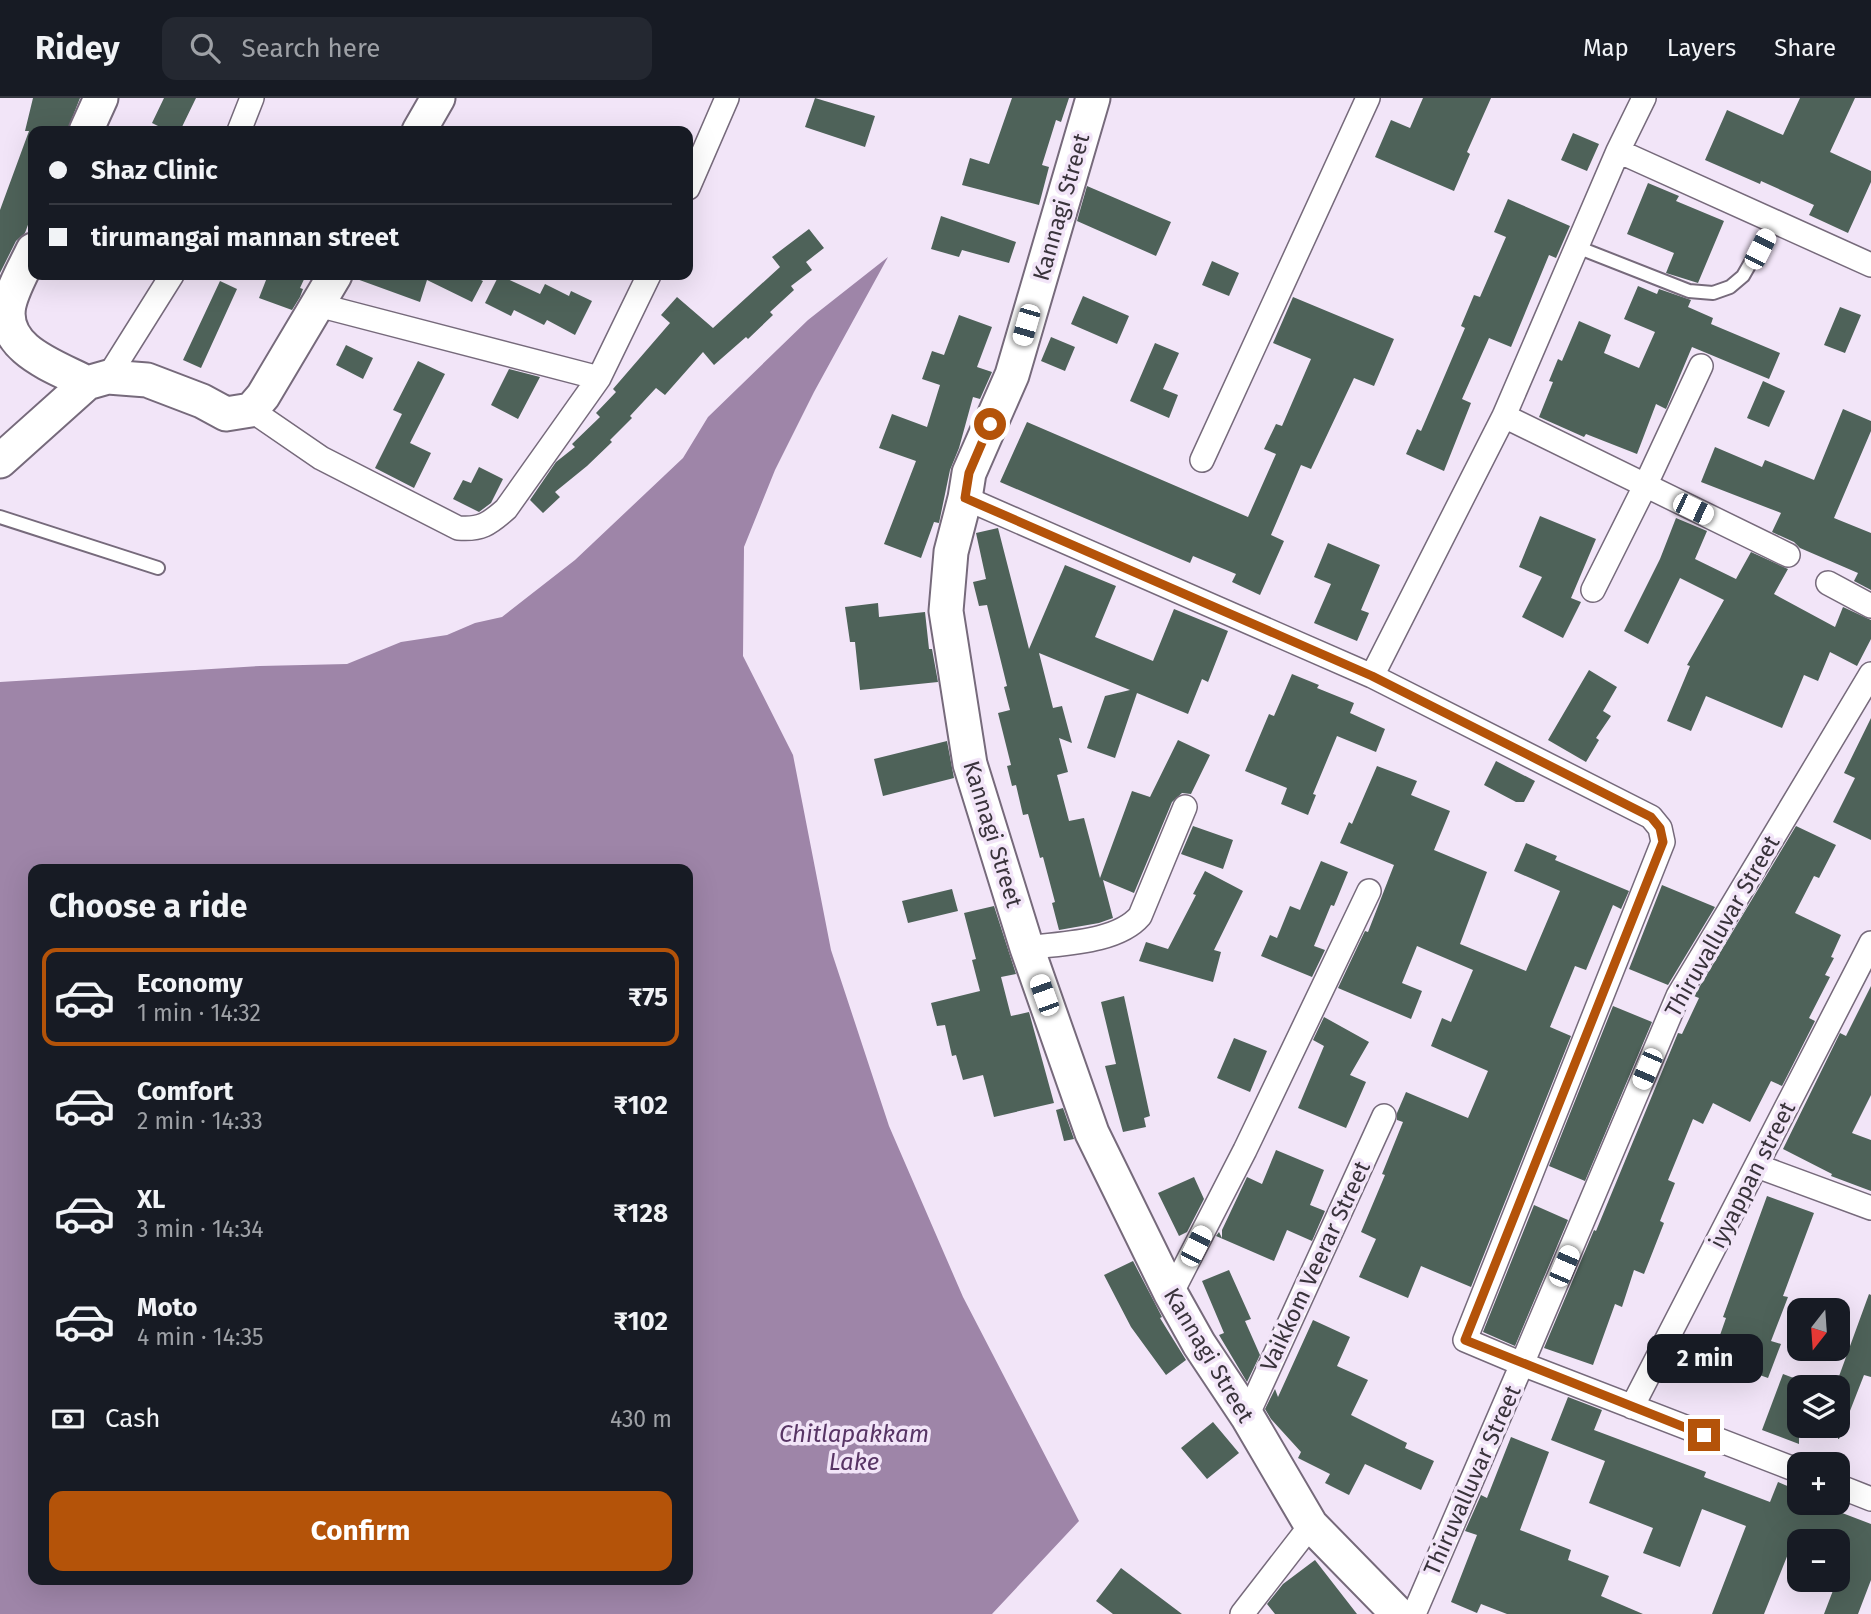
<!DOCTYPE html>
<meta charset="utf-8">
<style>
:root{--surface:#171b24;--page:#242831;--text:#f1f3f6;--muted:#9ea1a6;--line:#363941;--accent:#b45309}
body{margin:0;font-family:"Fira Sans",sans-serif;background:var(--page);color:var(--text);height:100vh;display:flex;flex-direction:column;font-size:26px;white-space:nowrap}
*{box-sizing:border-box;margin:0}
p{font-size:23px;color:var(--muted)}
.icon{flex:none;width:38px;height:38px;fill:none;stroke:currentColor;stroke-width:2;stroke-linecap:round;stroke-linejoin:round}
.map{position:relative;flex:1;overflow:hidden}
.panel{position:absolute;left:28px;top:766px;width:665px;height:721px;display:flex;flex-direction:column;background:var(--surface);border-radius:14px;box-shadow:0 7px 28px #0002}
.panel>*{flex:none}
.banner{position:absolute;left:28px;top:28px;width:665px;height:154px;border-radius:14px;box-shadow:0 7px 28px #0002;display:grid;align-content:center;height:154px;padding:0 21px;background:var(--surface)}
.needle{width:46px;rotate:197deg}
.fabs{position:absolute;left:1787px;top:1200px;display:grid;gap:14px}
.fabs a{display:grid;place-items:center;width:63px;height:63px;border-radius:14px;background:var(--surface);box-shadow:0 7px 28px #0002;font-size:35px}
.end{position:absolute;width:32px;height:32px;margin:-16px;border:9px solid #b45309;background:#fff;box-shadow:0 0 0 4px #fff}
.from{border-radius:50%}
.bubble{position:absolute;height:49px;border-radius:14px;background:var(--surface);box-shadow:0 7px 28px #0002;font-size:23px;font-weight:700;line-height:49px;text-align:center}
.car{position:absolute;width:21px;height:42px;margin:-21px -10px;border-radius:9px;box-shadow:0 0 5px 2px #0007;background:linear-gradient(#fff 24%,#345 0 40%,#fff 0 76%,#345 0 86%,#fff 0)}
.banner b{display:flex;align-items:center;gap:24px;height:66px;font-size:26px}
.banner b+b{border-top:2px solid var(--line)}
.banner i{width:18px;height:18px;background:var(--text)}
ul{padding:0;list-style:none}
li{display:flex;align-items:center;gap:21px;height:98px;margin:0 14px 10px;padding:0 7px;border:4px solid transparent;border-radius:14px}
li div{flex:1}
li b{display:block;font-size:26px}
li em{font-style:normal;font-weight:700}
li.selected{border-color:var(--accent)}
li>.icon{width:63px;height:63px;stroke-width:1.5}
h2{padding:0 21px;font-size:32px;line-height:84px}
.pay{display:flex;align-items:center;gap:18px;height:77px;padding:0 21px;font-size:26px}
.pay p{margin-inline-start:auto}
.cta{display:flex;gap:14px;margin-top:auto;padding:14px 21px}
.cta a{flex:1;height:80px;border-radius:14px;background:var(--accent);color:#fff;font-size:28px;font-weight:700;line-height:80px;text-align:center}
header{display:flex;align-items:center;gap:42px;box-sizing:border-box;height:98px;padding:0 35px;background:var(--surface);border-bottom:2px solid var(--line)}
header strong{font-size:33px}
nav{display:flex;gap:38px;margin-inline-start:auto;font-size:24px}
.search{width:490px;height:63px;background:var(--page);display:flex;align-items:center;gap:18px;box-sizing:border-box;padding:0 24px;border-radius:14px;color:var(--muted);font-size:26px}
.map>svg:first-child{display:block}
</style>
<header>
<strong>Ridey</strong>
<div class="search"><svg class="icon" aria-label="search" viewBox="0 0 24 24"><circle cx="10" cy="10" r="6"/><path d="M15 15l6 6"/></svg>Search here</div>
<nav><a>Map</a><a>Layers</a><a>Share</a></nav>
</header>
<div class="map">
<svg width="1871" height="1516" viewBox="0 0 1871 1516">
<rect width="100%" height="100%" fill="#f2e5f8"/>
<!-- water -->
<path fill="#9e85a8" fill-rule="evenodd" d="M 888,159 L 814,294 L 775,372 L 744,449 L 743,558 L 793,657 L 831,852 L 889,1028 L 963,1199 L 1079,1423 L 992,1516 L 0,1516 L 0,584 L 260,568 L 347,566 L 401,544 L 447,537 L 475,525 L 502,519 L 575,462 L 683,360 L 708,319 L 808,222 ZM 33,772 L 688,772 L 688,1482 L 33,1482 Z"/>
<!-- building -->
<path fill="#4e6259" d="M 33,0 L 80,0 L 67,33 L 33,33 L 33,126 L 29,124 L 25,135 L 16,143 L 0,175 L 0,112 L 29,33 L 25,33 Z
M 164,0 L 196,0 L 180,33 L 168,33 L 152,25 Z
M 815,0 L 875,18 L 865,49 L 805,29 Z
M 1012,0 L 1069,0 L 1061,24 L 1056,22 L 1042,67 L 1049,69 L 1039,107 L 962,87 L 970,60 L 989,66 Z
M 1423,0 L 1491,0 L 1467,54 L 1470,56 L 1454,93 L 1375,59 L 1391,22 L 1410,30 Z
M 1800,0 L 1855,0 L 1830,54 L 1871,73 L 1871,84 L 1848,135 L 1809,117 L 1814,107 L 1761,83 L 1760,86 L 1705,62 L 1727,12 L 1783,37 Z
M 1573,35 L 1599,46 L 1587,73 L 1561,62 Z
M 1648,85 L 1679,98 L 1676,103 L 1724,123 L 1698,185 L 1666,175 L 1674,155 L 1627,136 Z
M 1087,88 L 1171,124 L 1156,158 L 1077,123 Z
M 1508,101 L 1570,128 L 1556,160 L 1549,157 L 1511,249 L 1489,240 L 1462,301 L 1471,305 L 1444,373 L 1406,356 L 1417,331 L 1421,333 L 1445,277 L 1465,230 L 1461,228 L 1474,197 L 1480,199 L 1506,139 L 1494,134 Z
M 941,118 L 1016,144 L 1009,165 L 962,152 L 959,159 L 931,151 Z
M 809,131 L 824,150 L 806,164 L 812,172 L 791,188 L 794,192 L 770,214 L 773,217 L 748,241 L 746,239 L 714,267 L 703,254 L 665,297 L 656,290 L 630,318 L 632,320 L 610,342 L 612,344 L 587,368 L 555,394 L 560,399 L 543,415 L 530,402 L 556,364 L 575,349 L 572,346 L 600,319 L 596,315 L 616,294 L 613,291 L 670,225 L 661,217 L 677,199 L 713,230 L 780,169 L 772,159 Z
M 1212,163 L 1239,175 L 1229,198 L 1202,187 Z
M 268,177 L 306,177 L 300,190 L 303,191 L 300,199 L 292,212 L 259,200 Z
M 354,177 L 471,177 L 483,183 L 472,204 L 427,182 L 420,204 L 354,180 Z
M 499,177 L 540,196 L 545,186 L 569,198 L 571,193 L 592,203 L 575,237 L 547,222 L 544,227 L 514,212 L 511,218 L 485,205 Z
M 220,183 L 237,191 L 201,270 L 183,262 Z
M 1638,188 L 1657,196 L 1659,191 L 1691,202 L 1688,209 L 1713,220 L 1711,226 L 1780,255 L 1769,281 L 1692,249 L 1666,311 L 1656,306 L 1637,356 L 1586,336 L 1584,339 L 1539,319 L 1553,284 L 1549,283 L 1558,261 L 1562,263 L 1579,223 L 1611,237 L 1604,255 L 1639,270 L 1655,234 L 1624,221 Z
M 1083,198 L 1129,218 L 1117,246 L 1071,226 Z
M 1293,199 L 1394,241 L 1374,288 L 1354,280 L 1311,371 L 1301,367 L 1271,437 L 1284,443 L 1260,497 L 1232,484 L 1236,476 L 1193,458 L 1190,465 L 1000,384 L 1027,324 L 1248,419 L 1276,356 L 1264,351 L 1276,326 L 1282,328 L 1311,261 L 1273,245 Z
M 1840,209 L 1861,217 L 1845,255 L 1824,247 Z
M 959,217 L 992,229 L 977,269 L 992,274 L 980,301 L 973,299 L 959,350 L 950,372 L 939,425 L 934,424 L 921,460 L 884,446 L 916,363 L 879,350 L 892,316 L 927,329 L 940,287 L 922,281 L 932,253 L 944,257 Z
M 1051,239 L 1075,249 L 1065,273 L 1041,263 Z
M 1155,245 L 1179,255 L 1163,291 L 1178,297 L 1169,320 L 1130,303 Z
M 346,247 L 373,260 L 363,281 L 336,267 Z
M 418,263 L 445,276 L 410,345 L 431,355 L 414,390 L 375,370 L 402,316 L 393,312 Z
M 509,271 L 540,279 L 518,321 L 491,307 Z
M 1763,283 L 1785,293 L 1769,329 L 1747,320 Z
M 1843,311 L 1871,323 L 1871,333 L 1834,420 L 1871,435 L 1871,492 L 1854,483 L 1858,475 L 1800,450 L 1794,444 L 1772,434 L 1781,415 L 1701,384 L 1715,349 L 1762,369 L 1765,362 L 1814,382 Z
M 479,369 L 503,381 L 491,405 L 479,414 L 453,401 L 463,382 L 471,385 Z
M 1540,418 L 1596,441 L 1571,500 L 1581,504 L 1563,540 L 1522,519 L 1542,479 L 1519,469 Z
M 1676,420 L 1707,433 L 1695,461 L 1736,481 L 1751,454 L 1788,471 L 1774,496 L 1835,529 L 1843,509 L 1871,522 L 1871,541 L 1857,568 L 1830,554 L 1818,583 L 1804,577 L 1782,630 L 1706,598 L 1691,633 L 1667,623 L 1690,568 L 1687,567 L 1724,502 L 1680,480 L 1648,546 L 1624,533 L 1660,461 Z
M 998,430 L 1029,551 L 1065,467 L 1116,488 L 1095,539 L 1153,563 L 1174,511 L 1228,533 L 1208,584 L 1202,581 L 1188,616 L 1137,595 L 1115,660 L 1087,650 L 1105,598 L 1130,592 L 1039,555 L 1053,610 L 1062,608 L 1072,645 L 1059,640 L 1068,674 L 1057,677 L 1069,723 L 1084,720 L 1100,780 L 1132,693 L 1150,699 L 1178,642 L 1210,657 L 1191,696 L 1182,695 L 1172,704 L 1134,795 L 1103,782 L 1113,820 L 1099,825 L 1059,832 L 1052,805 L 1055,804 L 1043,759 L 1040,760 L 1028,716 L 1023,717 L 1016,687 L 1012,688 L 1007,668 L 1011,667 L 998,615 L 1010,612 L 1004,589 L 1007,588 L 987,507 L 979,508 L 973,484 L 986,481 L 976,435 Z
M 1328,445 L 1380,467 L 1361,512 L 1369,515 L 1357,543 L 1314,525 L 1331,486 L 1314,479 Z
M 878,505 L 879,519 L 925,514 L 929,551 L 932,551 L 938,584 L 860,592 L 855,544 L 850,544 L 845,509 Z
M 1589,572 L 1617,589 L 1603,613 L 1611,618 L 1596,640 L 1599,642 L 1586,664 L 1548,642 Z
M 1292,576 L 1319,587 L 1317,590 L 1354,605 L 1350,615 L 1385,631 L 1376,654 L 1337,638 L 1313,696 L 1316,697 L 1308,717 L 1281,706 L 1287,690 L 1245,673 L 1269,616 L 1274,618 Z
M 1871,620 L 1871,742 L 1833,724 L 1855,680 L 1844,675 Z
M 947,643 L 954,680 L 883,698 L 874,661 Z
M 1496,663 L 1535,683 L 1524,704 L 1516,704 L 1484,687 Z
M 1377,668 L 1417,683 L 1411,697 L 1450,713 L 1434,752 L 1487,774 L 1460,846 L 1526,873 L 1560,793 L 1514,773 L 1526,745 L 1557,758 L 1555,762 L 1629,793 L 1621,811 L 1613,807 L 1586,872 L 1575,868 L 1550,929 L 1571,938 L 1471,1189 L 1421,1168 L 1408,1200 L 1359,1179 L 1376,1141 L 1361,1134 L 1385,1077 L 1382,1076 L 1403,1024 L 1397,1022 L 1397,1015 L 1406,994 L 1468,1020 L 1488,973 L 1431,948 L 1442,920 L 1451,924 L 1473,872 L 1417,848 L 1402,885 L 1422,893 L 1411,921 L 1338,890 L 1365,833 L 1368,834 L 1394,767 L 1340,745 L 1349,724 L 1352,726 Z
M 1193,728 L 1233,742 L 1223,771 L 1181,756 Z
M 1796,728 L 1836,747 L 1819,780 L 1814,778 L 1795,815 L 1841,837 L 1831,859 L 1834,860 L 1825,877 L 1830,879 L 1809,920 L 1815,923 L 1782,988 L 1771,983 L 1750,1024 L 1713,1005 L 1703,1026 L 1693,1021 L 1668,1082 L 1675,1085 L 1660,1123 L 1664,1125 L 1644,1176 L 1634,1172 L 1622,1209 L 1615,1206 L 1593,1267 L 1544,1250 L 1594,1132 L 1596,1133 L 1678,935 L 1682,936 L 1699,900 L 1694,898 Z
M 1321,763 L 1348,774 L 1334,808 L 1331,807 L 1314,848 L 1325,852 L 1312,879 L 1261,858 L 1270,837 L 1277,840 L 1290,808 L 1300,812 Z
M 1205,773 L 1243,793 L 1214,852 L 1221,854 L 1213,884 L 1139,863 L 1146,844 L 1168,851 L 1196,797 L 1193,796 Z
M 1662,787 L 1715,809 L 1668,887 L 1629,871 Z
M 952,791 L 958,813 L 908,825 L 902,803 Z
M 994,808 L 1016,876 L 1001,879 L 1011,918 L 1029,914 L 1054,1005 L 994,1019 L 983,977 L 963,982 L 956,957 L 952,958 L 945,927 L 937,928 L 931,905 L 980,893 L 972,862 L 976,861 L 964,815 Z
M 1871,888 L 1871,997 L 1852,1035 L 1871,1042 L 1871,1093 L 1831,1078 L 1832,1076 L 1783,1051 L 1840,935 L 1846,938 Z
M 1124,898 L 1150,1018 L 1144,1020 L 1146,1029 L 1123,1034 L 1105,968 L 1116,966 L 1101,904 Z
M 1613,908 L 1652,924 L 1585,1083 L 1549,1068 Z
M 1324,919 L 1369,944 L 1350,977 L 1366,984 L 1346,1030 L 1298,1010 L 1324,948 L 1313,942 Z
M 1234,940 L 1267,953 L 1250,994 L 1217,980 Z
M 1063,1010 L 1074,1041 L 1064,1043 L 1056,1012 Z
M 1276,1052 L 1324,1072 L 1310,1107 L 1325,1113 L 1312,1143 L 1287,1132 L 1274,1163 L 1216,1138 L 1219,1134 L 1222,1140 L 1222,1132 L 1247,1079 L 1262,1086 Z
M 1194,1079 L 1204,1101 L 1187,1134 L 1179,1138 L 1158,1095 Z
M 1767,1098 L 1814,1115 L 1783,1198 L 1788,1199 L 1771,1243 L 1781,1246 L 1768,1280 L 1712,1260 L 1726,1220 L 1723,1219 Z
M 1534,1107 L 1568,1122 L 1515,1248 L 1483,1234 Z
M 1133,1163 L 1162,1219 L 1160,1220 L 1186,1262 L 1166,1277 L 1131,1229 L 1104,1177 Z
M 1229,1172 L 1251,1221 L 1245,1223 L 1260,1257 L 1247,1284 L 1219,1237 L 1224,1235 L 1202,1183 Z
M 1869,1196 L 1871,1197 L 1871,1279 L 1864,1277 L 1839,1341 L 1838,1341 L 1838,1281 Z
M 1313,1222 L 1350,1239 L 1337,1268 L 1368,1282 L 1351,1317 L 1407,1345 L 1405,1350 L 1434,1363 L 1421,1392 L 1365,1366 L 1349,1397 L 1325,1385 L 1330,1376 L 1298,1360 L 1301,1354 L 1271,1321 L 1265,1311 L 1275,1291 L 1278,1299 Z
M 1783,1276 L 1799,1282 L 1799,1346 L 1762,1332 Z
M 1568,1299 L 1602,1312 L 1594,1332 L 1706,1374 L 1704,1379 L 1770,1404 L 1778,1384 L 1799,1393 L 1799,1405 L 1816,1405 L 1871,1426 L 1871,1482 L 1858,1516 L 1824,1516 L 1842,1469 L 1838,1467 L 1838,1444 L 1799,1444 L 1799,1449 L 1792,1446 L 1764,1516 L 1712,1516 L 1746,1428 L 1702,1411 L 1680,1469 L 1643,1455 L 1653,1430 L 1589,1405 L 1605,1363 L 1551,1342 Z
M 1213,1324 L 1239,1355 L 1207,1381 L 1181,1350 Z
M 1511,1339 L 1549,1354 L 1520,1432 L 1571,1452 L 1568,1462 L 1609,1478 L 1601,1498 L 1643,1516 L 1507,1516 L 1481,1506 L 1477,1515 L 1451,1504 L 1477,1437 L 1465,1433 L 1481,1397 L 1487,1400 Z
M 1315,1462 L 1357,1516 L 1275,1516 L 1267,1506 L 1283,1486 Z
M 1121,1470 L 1182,1516 L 1113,1516 L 1096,1503 Z"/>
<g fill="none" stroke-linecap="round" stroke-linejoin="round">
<defs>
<path id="lane" d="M 1577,149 L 1689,193 L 1713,195 L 1730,189 L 1743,178 L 1775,122
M 0,419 L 158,470"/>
<path id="street" d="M 239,33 L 252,0
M 1618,53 L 1871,167
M 688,90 L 727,0
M 318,207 L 599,280
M 108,279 L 172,177
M 251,312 L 321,360 L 458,430 C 481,432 489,426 506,411 L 599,280 L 649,177
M 1504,318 L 1788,457
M 1202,362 L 1368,0
M 965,400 L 1372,578 L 1651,719 L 1660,730 L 1663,744 L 1465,1242 L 1522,1266 L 1799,1373
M 1828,485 L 1871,508
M 1593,492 L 1645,388 L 1701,268
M 1372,578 L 1504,318 L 1618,53 L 1644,0
M 1027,850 C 1061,845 1117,845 1140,818 L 1185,709
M 1757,1068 L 1871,1110
M 1171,1196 L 1245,1052 L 1369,793
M 1632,1309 L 1871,845
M 1247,1318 L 1384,1018
M 1838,1388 L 1871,1401
M 1242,1516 L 1311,1427
M 1414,1516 L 1522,1266 L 1678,898 L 1871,576"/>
<path id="secondary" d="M 1093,0 L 1012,277 L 969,375 L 965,400 L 951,454 L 946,513 L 970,666 L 1027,850 L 1092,1035 L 1171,1196 L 1199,1246 L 1247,1318 L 1311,1427 L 1398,1516
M 86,33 L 101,0
M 419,33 L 438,0
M 33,152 C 25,169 13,189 9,207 C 0,252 57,269 87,285
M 0,363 L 87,285 L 108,279 L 147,282 L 202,303 L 226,316 L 251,312 L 263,298 L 335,177"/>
</defs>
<!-- lane casing -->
<use href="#lane" stroke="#766a7b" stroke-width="16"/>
<!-- street casing -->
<use href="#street" stroke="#766a7b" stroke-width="26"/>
<!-- secondary casing -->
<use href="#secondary" stroke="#766a7b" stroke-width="37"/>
<!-- lane -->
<use href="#lane" stroke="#fff" stroke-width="12"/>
<!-- street -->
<use href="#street" stroke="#fff" stroke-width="23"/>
<!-- secondary -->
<use href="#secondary" stroke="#fff" stroke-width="33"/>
</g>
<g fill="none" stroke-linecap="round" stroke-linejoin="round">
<!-- route -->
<path stroke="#b45309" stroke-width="9" d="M 990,326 L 969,375 L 965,400 L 1372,578 L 1651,719 L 1660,730 L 1663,744 L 1465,1242 L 1704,1337"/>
</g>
<g text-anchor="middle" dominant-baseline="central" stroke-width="7" stroke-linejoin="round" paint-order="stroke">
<!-- street labels -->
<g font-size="23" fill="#39333b" stroke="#f2e5f8">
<text transform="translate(1061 109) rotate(-74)">Kannagi Street</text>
<text transform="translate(993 736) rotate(73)">Kannagi Street</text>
<text transform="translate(1722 828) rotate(-60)">Thiruvalluvar Street</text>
<text transform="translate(1752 1077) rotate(-63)">iyyappan street</text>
<text transform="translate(1315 1168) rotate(-65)">Vaikkom Veerar Street</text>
<text transform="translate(1209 1257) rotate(59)">Kannagi Street</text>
<text transform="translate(1472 1382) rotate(-66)">Thiruvalluvar Street</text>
</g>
<!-- water labels -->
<g font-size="24" font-style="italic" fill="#583565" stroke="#f2e5f8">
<text x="854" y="1336">Chitlapakkam<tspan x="854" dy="28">Lake</tspan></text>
</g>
</g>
</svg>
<div class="fabs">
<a><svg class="needle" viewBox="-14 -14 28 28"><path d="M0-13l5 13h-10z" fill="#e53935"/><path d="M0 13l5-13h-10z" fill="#9ea1a6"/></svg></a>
<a><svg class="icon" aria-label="layers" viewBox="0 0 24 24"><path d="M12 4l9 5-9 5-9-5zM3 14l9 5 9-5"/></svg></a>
<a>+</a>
<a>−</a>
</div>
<i class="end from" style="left:990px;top:326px"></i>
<i class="end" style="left:1704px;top:1337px"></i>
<div class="bubble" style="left:1647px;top:1236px;width:116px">2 min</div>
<i class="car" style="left:1760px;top:151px;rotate:27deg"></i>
<i class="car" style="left:1026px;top:227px;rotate:196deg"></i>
<i class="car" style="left:1693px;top:411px;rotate:116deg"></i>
<i class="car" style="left:1044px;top:897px;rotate:340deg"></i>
<i class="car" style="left:1647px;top:971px;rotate:203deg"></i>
<i class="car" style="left:1196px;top:1148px;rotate:27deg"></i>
<i class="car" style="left:1564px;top:1168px;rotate:23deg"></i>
<div class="banner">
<b><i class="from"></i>Shaz Clinic</b>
<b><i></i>tirumangai mannan street</b>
</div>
<section class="panel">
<h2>Choose a ride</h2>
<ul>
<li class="selected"><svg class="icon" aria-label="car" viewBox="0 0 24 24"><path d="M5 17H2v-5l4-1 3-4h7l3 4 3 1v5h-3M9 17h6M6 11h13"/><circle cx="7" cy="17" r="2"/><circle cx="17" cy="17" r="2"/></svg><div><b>Economy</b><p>1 min · 14:32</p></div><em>₹75</em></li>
<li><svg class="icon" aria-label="car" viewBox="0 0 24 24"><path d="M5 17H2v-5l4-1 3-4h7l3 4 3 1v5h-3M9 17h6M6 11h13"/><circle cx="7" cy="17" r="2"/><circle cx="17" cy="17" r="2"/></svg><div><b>Comfort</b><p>2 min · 14:33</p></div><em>₹102</em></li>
<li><svg class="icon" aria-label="car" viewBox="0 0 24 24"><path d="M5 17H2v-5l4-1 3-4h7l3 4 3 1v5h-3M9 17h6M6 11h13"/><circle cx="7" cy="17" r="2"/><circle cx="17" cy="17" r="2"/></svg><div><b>XL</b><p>3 min · 14:34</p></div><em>₹128</em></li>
<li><svg class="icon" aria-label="car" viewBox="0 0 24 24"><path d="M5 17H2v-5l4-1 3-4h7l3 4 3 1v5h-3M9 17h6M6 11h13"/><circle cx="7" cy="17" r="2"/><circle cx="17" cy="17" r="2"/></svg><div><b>Moto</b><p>4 min · 14:35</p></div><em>₹102</em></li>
</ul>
<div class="pay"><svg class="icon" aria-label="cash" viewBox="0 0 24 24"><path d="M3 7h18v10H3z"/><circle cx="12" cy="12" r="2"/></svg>Cash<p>430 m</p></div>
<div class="cta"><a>Confirm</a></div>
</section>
</div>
